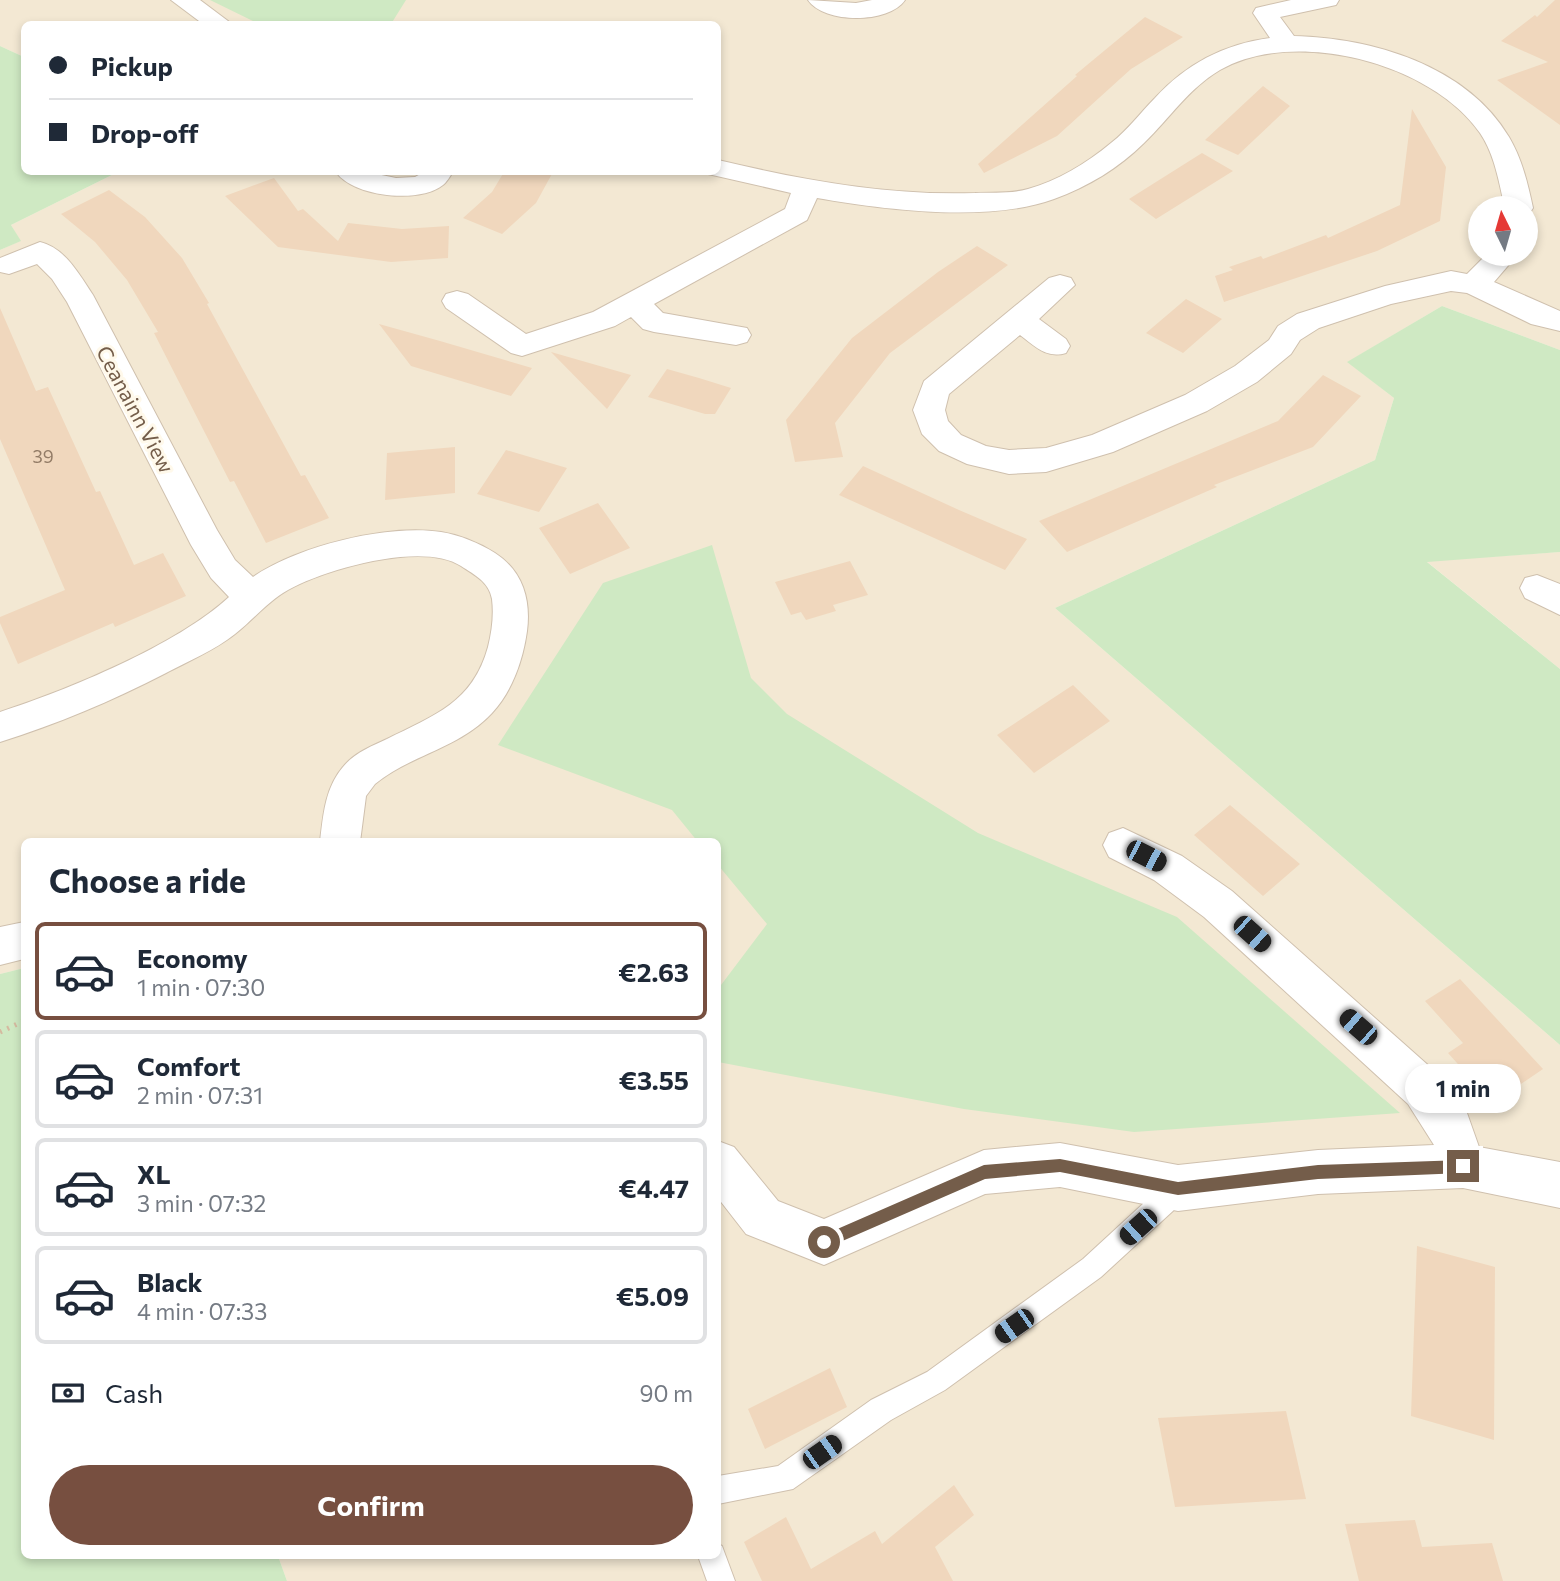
<!DOCTYPE html>
<meta charset="utf-8">
<style>
:root{--surface:#fff;--page:#f6f6f7;--text:#1f2937;--muted:#747a83;--line:#e0e1e3;--accent:#774f40}
body{margin:0;font-family:Commissioner,sans-serif;background:var(--page);color:var(--text);height:100vh;display:flex;flex-direction:column;font-size:26px;white-space:nowrap}
*{box-sizing:border-box;margin:0}
p{font-size:23px;color:var(--muted)}
.icon{flex:none;width:38px;height:38px;fill:none;stroke:currentColor;stroke-width:2;stroke-linecap:round;stroke-linejoin:round}
.map{position:relative;flex:1;overflow:hidden}
.details{position:absolute;left:21px;top:838px;width:700px;height:721px;display:flex;flex-direction:column;background:var(--surface);border-radius:10px;box-shadow:0 4px 10px #0003}
.details>*{flex:none}
.hud{position:absolute;left:21px;top:21px;width:700px;height:154px;border-radius:10px;box-shadow:0 4px 10px #0003;display:grid;align-content:center;height:154px;padding:0 28px;background:var(--surface)}
.needle{width:46px;rotate:355deg}
.buttons{position:absolute;left:1468px;top:196px;display:grid;gap:14px}
.buttons a{display:grid;place-items:center;width:70px;height:70px;border-radius:50%;background:var(--surface);box-shadow:0 4px 10px #0003;font-size:35px}
.end{position:absolute;width:32px;height:32px;margin:-16px;border:9px solid #745d4a;background:#fff;box-shadow:0 0 0 4px #fff}
.from{border-radius:50%}
.bubble{position:absolute;height:49px;border-radius:24px;background:var(--surface);box-shadow:0 4px 10px #0003;font-size:23px;font-weight:700;line-height:49px;text-align:center}
.car{position:absolute;width:21px;height:42px;margin:-21px -10px;border-radius:9px;box-shadow:0 0 5px 2px #0007;background:linear-gradient(#222 24%,#8ab4d8 0 40%,#222 0 76%,#8ab4d8 0 86%,#222 0)}
.hud b{display:flex;align-items:center;gap:24px;height:66px;font-size:26px}
.hud b+b{border-top:2px solid var(--line)}
.hud i{width:18px;height:18px;background:var(--text)}
ul{padding:0;list-style:none}
li{display:flex;align-items:center;gap:21px;height:98px;margin:0 14px 10px;padding:0 14px;border:4px solid var(--line);border-radius:10px}
li div{flex:1}
li b{display:block;font-size:26px}
li em{font-style:normal;font-weight:700}
li.on{border-color:var(--accent)}
li>.icon{width:63px;height:63px;stroke-width:1.5}
h2{padding:0 28px;font-size:32px;line-height:84px}
.pay{display:flex;align-items:center;gap:18px;height:77px;padding:0 28px;font-size:26px}
.pay p{margin-inline-start:auto}
.cta{display:flex;gap:14px;margin-top:auto;padding:14px 28px}
.cta a{flex:1;height:80px;border-radius:42px;background:var(--accent);color:#fff;font-size:28px;font-weight:700;line-height:80px;text-align:center}
.map>svg:first-child{display:block}
</style>
<div class="map">
<svg width="1560" height="1581" viewBox="0 0 1560 1581">
<rect width="100%" height="100%" fill="#fcf5e5"/>
<!-- residential -->
<path fill="#f3e8d3" fill-rule="evenodd" d="M 0,0 L 1560,0 L 1560,350 L 1442,306 L 1348,362 L 1394,398 L 1375,460 L 1055,608 L 1560,1045 L 1560,1581 L 287,1581 L 278,1556 L 718,1556 L 718,842 L 24,842 L 24,968 L 0,974 L 0,250 L 20,241 L 11,225 L 118,172 L 718,172 L 718,24 L 24,24 L 24,57 L 0,46 ZM 1480,208 L 1526,208 L 1526,254 L 1480,254 Z
M 1560,552 L 1560,669 L 1426,561 Z"/>
<!-- green -->
<path fill="#cfe9c3" d="M 210,0 L 406,0 L 391,24 L 259,24 Z
M 0,46 L 24,57 L 24,172 L 118,172 L 11,225 L 21,241 L 0,250 Z
M 1442,306 L 1560,350 L 1560,552 L 1427,562 L 1560,669 L 1560,1045 L 1055,608 L 1375,460 L 1394,398 L 1347,362 Z
M 712,545 L 751,678 L 787,714 L 978,833 L 1177,917 L 1400,1113 L 1134,1132 L 964,1109 L 718,1062 L 718,989 L 767,924 L 718,865 L 718,842 L 698,842 L 672,810 L 498,745 L 603,583 Z
M 24,968 L 24,1556 L 278,1556 L 287,1581 L 0,1581 L 0,974 Z"/>
<!-- building -->
<path fill="#f0d7bd" d="M 1555,0 L 1560,0 L 1560,125 L 1497,80 L 1548,62 L 1501,41 L 1535,15 L 1537,17 Z
M 1145,17 L 1183,37 L 1131,69 L 1057,136 L 984,173 L 978,164 L 1077,76 L 1075,75 Z
M 1263,86 L 1290,106 L 1238,155 L 1205,140 Z
M 1412,109 L 1446,167 L 1440,221 L 1377,251 L 1224,302 L 1215,276 L 1233,270 L 1229,267 L 1261,256 L 1263,259 L 1326,235 L 1328,238 L 1400,205 Z
M 1202,153 L 1233,171 L 1156,219 L 1129,199 Z
M 504,172 L 553,172 L 536,203 L 502,234 L 463,218 L 492,192 Z
M 274,178 L 298,211 L 303,209 L 338,241 L 348,223 L 402,229 L 449,226 L 448,258 L 391,262 L 278,247 L 225,196 Z
M 109,190 L 145,217 L 182,258 L 209,303 L 207,304 L 301,476 L 305,475 L 329,518 L 266,543 L 234,481 L 230,482 L 154,333 L 158,332 L 127,280 L 95,242 L 61,214 Z
M 977,246 L 1008,265 L 890,353 L 835,423 L 843,457 L 795,462 L 786,420 L 852,338 L 938,272 Z
M 1186,299 L 1222,319 L 1183,353 L 1146,333 Z
M 0,308 L 36,391 L 48,387 L 96,492 L 100,491 L 134,565 L 163,553 L 186,596 L 115,627 L 113,623 L 18,664 L 0,623 L 0,617 L 65,590 L 0,439 Z
M 379,324 L 440,341 L 532,368 L 511,396 L 411,366 Z
M 551,352 L 631,375 L 607,409 Z
M 667,369 L 699,378 L 731,388 L 715,414 L 705,414 L 648,397 Z
M 1323,375 L 1361,396 L 1313,447 L 1214,485 L 1217,487 L 1067,552 L 1039,521 L 1278,421 Z
M 455,447 L 455,493 L 385,500 L 387,453 Z
M 506,450 L 567,468 L 539,512 L 477,494 Z
M 863,466 L 959,510 L 1027,539 L 1005,570 L 839,495 Z
M 598,503 L 630,548 L 570,574 L 539,528 Z
M 850,561 L 868,595 L 833,605 L 836,611 L 806,620 L 801,612 L 791,615 L 775,582 Z
M 1073,685 L 1110,721 L 1034,773 L 997,735 Z
M 1230,805 L 1300,864 L 1263,896 L 1194,835 Z
M 1460,979 L 1543,1069 L 1493,1103 L 1448,1053 L 1463,1043 L 1425,1001 Z
M 1417,1246 L 1495,1267 L 1494,1440 L 1411,1416 Z
M 830,1368 L 847,1407 L 765,1449 L 748,1409 Z
M 1286,1411 L 1306,1499 L 1175,1507 L 1158,1418 Z
M 954,1485 L 974,1515 L 935,1547 L 953,1581 L 762,1581 L 744,1542 L 786,1517 L 811,1569 L 875,1531 L 882,1544 Z
M 1415,1520 L 1422,1547 L 1492,1543 L 1503,1581 L 1359,1581 L 1345,1524 Z"/>
<g fill="none" stroke-linecap="round" stroke-linejoin="round">
<defs>
<path id="lane" d="M 1178,1177 L 1187,1180 L 1190,1189 L 1187,1198 L 1101,1277 L 945,1390 L 891,1420 L 793,1489 L 718,1504 L 718,1476 L 778,1466 L 871,1400 L 927,1372 L 1083,1259 L 1169,1180 Z
M 718,1544 L 722,1546 L 735,1581 L 707,1581 L 698,1556 L 718,1556 Z"/>
<path id="street" d="M 171,0 L 200,0 L 232,24 L 203,24 Z
M 808,0 L 856,3 L 872,0 L 905,0 C 889,24 824,24 808,0 Z
M 1291,0 L 1339,0 L 1336,5 L 1280,17 L 1294,36 C 1372,38 1466,65 1509,137 C 1522,159 1528,184 1533,208 L 1529,214 L 1526,215 L 1526,208 L 1505,208 C 1499,183 1495,155 1480,133 C 1432,63 1294,27 1220,70 C 1188,89 1170,118 1144,143 C 1119,168 1087,187 1054,199 C 988,223 886,210 817,198 L 807,220 L 654,304 L 663,313 L 747,328 L 751,335 L 747,342 L 736,345 L 654,332 L 643,329 L 631,317 L 615,326 L 522,356 L 511,353 L 446,308 L 442,301 L 446,294 L 457,291 L 468,294 L 526,334 L 593,312 L 785,209 L 791,193 L 708,174 L 707,172 L 718,172 L 718,160 C 802,180 888,196 975,193 C 992,192 1011,194 1028,189 C 1057,181 1087,163 1111,143 C 1128,130 1140,113 1155,98 C 1186,64 1224,44 1270,38 L 1253,13 L 1256,8 Z
M 336,172 L 367,172 L 396,178 L 415,177 L 424,172 L 453,172 C 450,176 447,182 443,185 C 420,204 353,197 336,172 Z
M 40,242 C 65,248 79,274 93,295 L 217,530 L 235,560 L 253,577 C 298,546 387,524 441,532 C 460,535 479,543 495,553 C 523,571 531,600 527,631 C 523,660 512,692 492,713 C 460,748 410,755 375,784 L 366,796 L 360,842 L 320,842 C 323,816 325,788 343,767 C 354,753 372,746 387,739 C 435,715 473,702 488,647 C 492,631 494,615 492,599 C 489,582 475,575 461,566 C 423,541 325,569 288,590 C 268,601 253,620 235,634 C 215,650 189,661 166,673 C 112,701 57,724 0,742 L 0,712 C 68,690 177,645 229,597 L 211,578 L 191,545 L 67,302 L 52,279 L 37,264 L 9,274 L 0,272 L 0,258 Z
M 1487,254 L 1518,254 L 1494,282 L 1560,311 L 1560,331 L 1531,324 L 1467,293 L 1451,291 L 1391,304 L 1319,328 L 1300,340 L 1291,354 L 1257,382 L 1207,411 L 1113,452 L 1046,472 L 1009,474 L 967,464 L 939,451 L 922,434 L 913,410 L 924,381 L 1049,278 L 1060,275 L 1071,278 L 1075,285 L 1039,319 L 1066,339 L 1070,346 L 1066,353 C 1046,359 1035,346 1020,335 L 949,394 L 945,410 L 948,421 L 961,435 L 986,446 L 1009,450 L 1046,448 L 1092,435 L 1185,395 L 1235,366 L 1269,340 L 1278,326 L 1297,314 L 1385,286 L 1451,271 L 1467,274 Z
M 1537,575 L 1560,584 L 1560,615 L 1525,598 L 1520,588 L 1525,578 Z
M 1123,828 L 1182,856 L 1232,891 L 1438,1074 L 1467,1113 L 1479,1147 L 1560,1162 L 1560,1208 L 1463,1188 L 1318,1194 L 1178,1211 L 1060,1187 L 985,1194 L 824,1265 L 746,1234 L 718,1198 L 718,1141 L 734,1147 L 778,1201 L 824,1219 L 984,1150 L 1060,1143 L 1178,1165 L 1318,1150 L 1434,1145 L 1408,1104 L 1204,917 L 1154,880 L 1109,857 L 1103,845 L 1109,833 Z
M 24,922 L 24,959 L 0,965 L 0,927 Z"/>
</defs>
<!-- lane casing -->
<use href="#lane" stroke="#cfc0ae" stroke-width="2"/>
<!-- street casing -->
<use href="#street" stroke="#cfc0ae" stroke-width="2"/>
<!-- path -->
<path stroke="#d5baa0" stroke-width="5" stroke-dasharray="2 6" stroke-linecap="butt" d="M 0,1032 L 24,1021"/>
<!-- lane -->
<use href="#lane" fill="#fff" fill-rule="evenodd"/>
<!-- street -->
<use href="#street" fill="#fff" fill-rule="evenodd"/>
</g>
<!-- route -->
<path fill="#745d4a" d="M 1060,1159 L 1178,1182 L 1318,1165 L 1463,1160 L 1469,1166 L 1463,1173 L 1318,1179 L 1178,1195 L 1060,1172 L 985,1179 L 824,1249 L 817,1242 L 819,1237 L 984,1165 Z"/>
<g text-anchor="middle" dominant-baseline="central" stroke-width="6" stroke-linejoin="round" paint-order="stroke">
<!-- number labels -->
<g font-size="18" fill="#937c67">
<text x="43" y="456">39</text>
</g>
<!-- street labels -->
<g font-size="21" fill="#745d4a" stroke="#fff9eb">
<text transform="translate(136 409) rotate(62)">Ceanainn View</text>
</g>
</g>
</svg>
<div class="buttons">
<a><svg class="needle" viewBox="-14 -14 28 28"><path d="M0-13l5 13h-10z" fill="#e53935"/><path d="M0 13l5-13h-10z" fill="#747a83"/></svg></a>
</div>
<i class="end from" style="left:824px;top:1242px"></i>
<i class="end" style="left:1463px;top:1166px"></i>
<div class="bubble" style="left:1405px;top:1064px;width:116px">1 min</div>
<i class="car" style="left:1146px;top:856px;rotate:117deg"></i>
<i class="car" style="left:1252px;top:934px;rotate:132deg"></i>
<i class="car" style="left:1358px;top:1027px;rotate:311deg"></i>
<i class="car" style="left:1138px;top:1227px;rotate:228deg"></i>
<i class="car" style="left:1014px;top:1326px;rotate:235deg"></i>
<i class="car" style="left:822px;top:1452px;rotate:55deg"></i>
<div class="hud">
<b><i class="from"></i>Pickup</b>
<b><i></i>Drop-off</b>
</div>
<section class="details">
<h2>Choose a ride</h2>
<ul>
<li class="on"><svg class="icon" aria-label="car" viewBox="0 0 24 24"><path d="M5 17H2v-5l4-1 3-4h7l3 4 3 1v5h-3M9 17h6M6 11h13"/><circle cx="7" cy="17" r="2"/><circle cx="17" cy="17" r="2"/></svg><div><b>Economy</b><p>1 min · 07:30</p></div><em>€2.63</em></li>
<li><svg class="icon" aria-label="car" viewBox="0 0 24 24"><path d="M5 17H2v-5l4-1 3-4h7l3 4 3 1v5h-3M9 17h6M6 11h13"/><circle cx="7" cy="17" r="2"/><circle cx="17" cy="17" r="2"/></svg><div><b>Comfort</b><p>2 min · 07:31</p></div><em>€3.55</em></li>
<li><svg class="icon" aria-label="car" viewBox="0 0 24 24"><path d="M5 17H2v-5l4-1 3-4h7l3 4 3 1v5h-3M9 17h6M6 11h13"/><circle cx="7" cy="17" r="2"/><circle cx="17" cy="17" r="2"/></svg><div><b>XL</b><p>3 min · 07:32</p></div><em>€4.47</em></li>
<li><svg class="icon" aria-label="car" viewBox="0 0 24 24"><path d="M5 17H2v-5l4-1 3-4h7l3 4 3 1v5h-3M9 17h6M6 11h13"/><circle cx="7" cy="17" r="2"/><circle cx="17" cy="17" r="2"/></svg><div><b>Black</b><p>4 min · 07:33</p></div><em>€5.09</em></li>
</ul>
<div class="pay"><svg class="icon" aria-label="cash" viewBox="0 0 24 24"><path d="M3 7h18v10H3z"/><circle cx="12" cy="12" r="2"/></svg>Cash<p>90 m</p></div>
<div class="cta"><a>Confirm</a></div>
</section>
</div>
